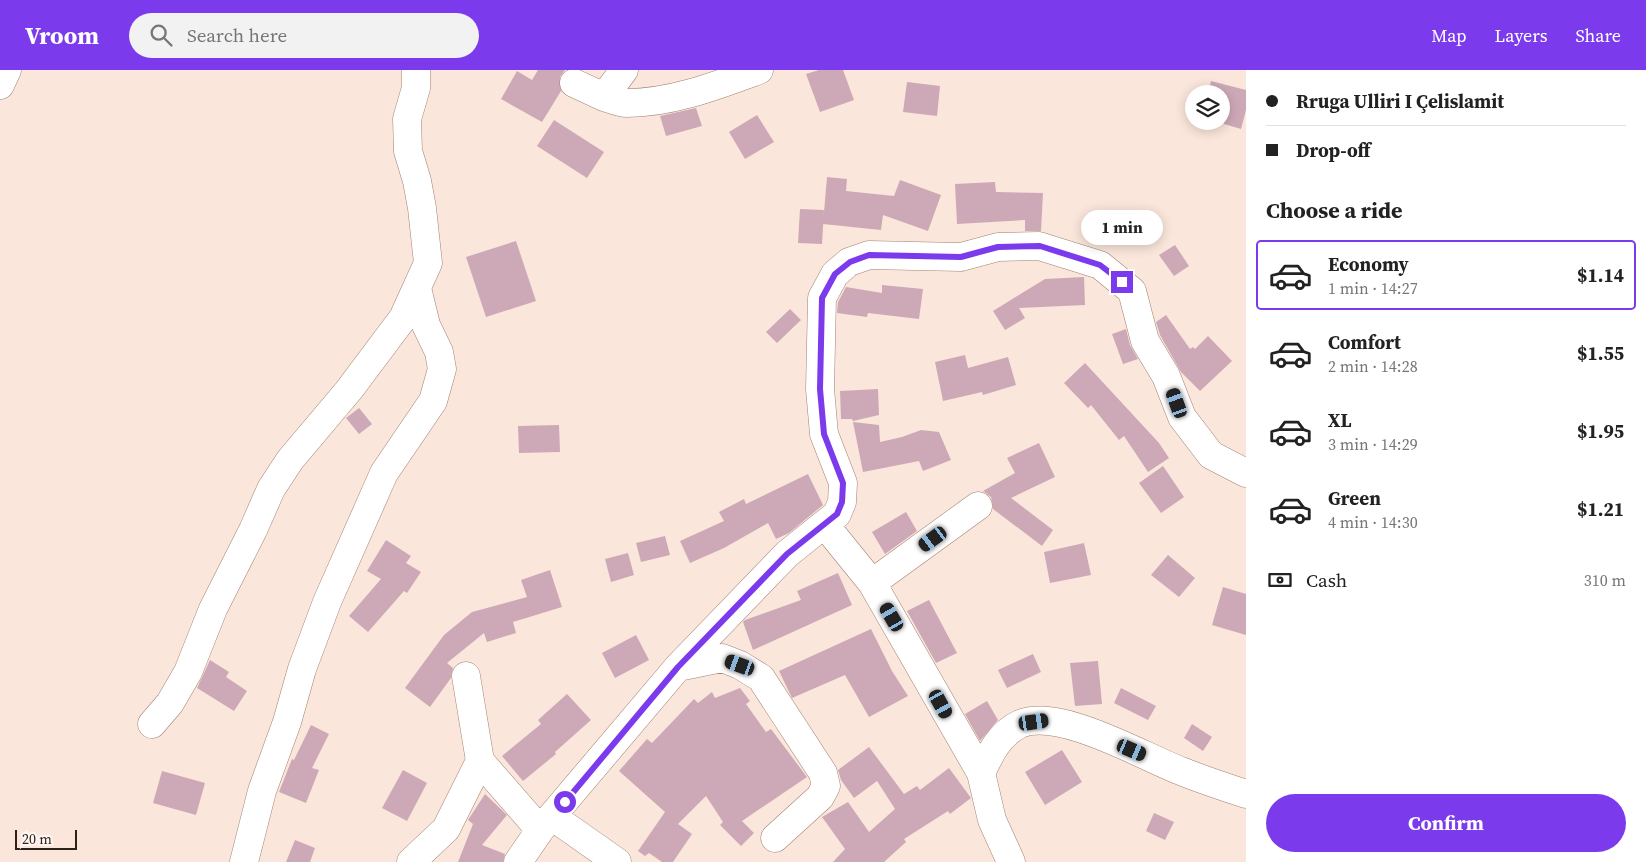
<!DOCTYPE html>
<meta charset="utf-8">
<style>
:root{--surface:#fff;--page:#f2f2f2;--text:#222;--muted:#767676;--line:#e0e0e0;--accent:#7c3aed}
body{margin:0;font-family:"Source Serif 4",serif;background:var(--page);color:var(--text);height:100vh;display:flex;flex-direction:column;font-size:19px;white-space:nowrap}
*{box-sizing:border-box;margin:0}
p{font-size:16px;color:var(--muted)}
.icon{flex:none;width:28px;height:28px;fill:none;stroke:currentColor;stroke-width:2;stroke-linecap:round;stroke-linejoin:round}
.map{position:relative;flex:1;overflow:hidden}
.side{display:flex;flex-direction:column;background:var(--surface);width:400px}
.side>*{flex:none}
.banner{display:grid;align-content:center;height:110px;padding:0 20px;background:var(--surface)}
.fabs{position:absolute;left:1185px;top:15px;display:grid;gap:10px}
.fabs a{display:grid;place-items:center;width:45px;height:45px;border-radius:50%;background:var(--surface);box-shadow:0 2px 12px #0003;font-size:25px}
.scale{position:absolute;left:15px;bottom:12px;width:62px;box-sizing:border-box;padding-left:5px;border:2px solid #2e211a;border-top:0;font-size:14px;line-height:18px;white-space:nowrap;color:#2e211a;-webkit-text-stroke:4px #fef6f3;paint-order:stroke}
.end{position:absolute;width:22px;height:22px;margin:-11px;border:6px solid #7c3aed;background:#fff;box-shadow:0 0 0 2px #fff}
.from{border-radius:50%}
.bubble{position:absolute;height:35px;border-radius:18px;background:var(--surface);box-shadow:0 2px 12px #0003;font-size:16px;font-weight:700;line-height:35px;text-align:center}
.car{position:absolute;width:15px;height:30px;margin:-15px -8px;border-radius:6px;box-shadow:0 0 4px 1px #0007;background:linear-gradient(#222 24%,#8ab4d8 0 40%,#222 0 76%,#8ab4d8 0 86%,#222 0)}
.banner b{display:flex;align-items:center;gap:18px;height:48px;font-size:19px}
.banner b+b{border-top:1px solid var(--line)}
.banner i{width:12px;height:12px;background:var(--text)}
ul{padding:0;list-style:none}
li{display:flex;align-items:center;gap:15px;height:70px;margin:0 10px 8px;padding:0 10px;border:2px solid transparent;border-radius:5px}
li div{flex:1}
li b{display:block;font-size:19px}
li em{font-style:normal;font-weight:700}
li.active{border-color:var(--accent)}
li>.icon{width:45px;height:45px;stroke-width:1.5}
h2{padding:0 20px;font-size:22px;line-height:60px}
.pay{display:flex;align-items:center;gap:12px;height:55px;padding:0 20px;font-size:19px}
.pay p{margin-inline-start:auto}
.action{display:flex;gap:10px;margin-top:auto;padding:10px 20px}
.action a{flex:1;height:58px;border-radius:30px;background:var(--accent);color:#fff;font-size:20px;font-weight:700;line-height:58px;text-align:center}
header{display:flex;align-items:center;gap:30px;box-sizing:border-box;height:70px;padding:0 25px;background:var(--accent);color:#fff}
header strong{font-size:24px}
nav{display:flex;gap:28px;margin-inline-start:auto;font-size:18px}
.search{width:350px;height:45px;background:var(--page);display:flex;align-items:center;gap:12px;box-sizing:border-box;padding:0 18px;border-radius:28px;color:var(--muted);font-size:19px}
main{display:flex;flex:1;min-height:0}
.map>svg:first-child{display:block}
</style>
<header>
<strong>Vroom</strong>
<div class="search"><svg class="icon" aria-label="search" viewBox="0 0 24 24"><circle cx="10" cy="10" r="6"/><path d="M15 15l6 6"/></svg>Search here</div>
<nav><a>Map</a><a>Layers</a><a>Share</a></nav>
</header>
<main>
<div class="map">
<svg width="1246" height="792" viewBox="0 0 1246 792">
<rect width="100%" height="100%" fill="#fbe6db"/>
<!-- building -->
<path fill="#cda9b7" d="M 538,0 L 565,0 L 560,7 L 561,21 L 542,52 L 501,29 L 517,1 L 532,10 Z
M 819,0 L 843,0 L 854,30 L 820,42 L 806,4 Z
M 1211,11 L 1246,20 L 1246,40 L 1241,59 L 1214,51 L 1221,51 L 1221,24 L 1208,24 Z
M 907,12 L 940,16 L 937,46 L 903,42 Z
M 696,38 L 702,56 L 666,66 L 660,46 Z
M 757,45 L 774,72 L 745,89 L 729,62 Z
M 554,50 L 604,82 L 587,108 L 537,76 Z
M 827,107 L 847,109 L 846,121 L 894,126 L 900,110 L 941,125 L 928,161 L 883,145 L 881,160 L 823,154 Z
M 995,112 L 996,122 L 1043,123 L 1041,161 L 1025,161 L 1025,150 L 957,154 L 955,114 Z
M 800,139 L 824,140 L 822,174 L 798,173 Z
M 516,171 L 536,231 L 486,247 L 466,187 Z
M 1175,175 L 1189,196 L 1174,206 L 1159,185 Z
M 1084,207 L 1085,235 L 1019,238 L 1025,248 L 1005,260 L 993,241 L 1045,209 Z
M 882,215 L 923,219 L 919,249 L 868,243 L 867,247 L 837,243 L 838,232 L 846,217 L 882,223 Z
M 790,239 L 801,250 L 777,273 L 766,262 Z
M 1166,245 L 1190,279 L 1193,277 L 1195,279 L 1208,266 L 1232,291 L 1200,321 L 1181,302 L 1160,265 L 1156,252 Z
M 1126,259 L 1130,275 L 1138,289 L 1123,294 L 1112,264 Z
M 965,285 L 968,298 L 1008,287 L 1016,315 L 983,325 L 982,322 L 943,331 L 935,292 Z
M 1085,293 L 1159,373 L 1169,388 L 1148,402 L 1124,366 L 1119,370 L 1091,335 L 1088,338 L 1064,313 Z
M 878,319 L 879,345 L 853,351 L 852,349 L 841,349 L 840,321 Z
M 359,338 L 372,354 L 359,364 L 346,348 Z
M 853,352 L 879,355 L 880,372 L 902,367 L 921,360 L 939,362 L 951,390 L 923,401 L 919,391 L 863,402 Z
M 559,355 L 560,382 L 519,383 L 518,356 Z
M 1039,373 L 1055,407 L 1011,428 L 1053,460 L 1042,476 L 993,439 L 991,427 L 983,421 L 1015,403 L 1007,388 Z
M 1163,396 L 1184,427 L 1161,443 L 1139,413 Z
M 808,404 L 823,435 L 789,463 L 776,469 L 768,453 L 724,478 L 690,493 L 680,471 L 724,451 L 719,442 L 744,429 L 746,434 Z
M 906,442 L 917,461 L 885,484 L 872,462 Z
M 665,466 L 670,485 L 641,492 L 636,473 Z
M 386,470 L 411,486 L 406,493 L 421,502 L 407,523 L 404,521 L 368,562 L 349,546 L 381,509 L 367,501 Z
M 1084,473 L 1091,505 L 1050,513 L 1044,482 Z
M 628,483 L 634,505 L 611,512 L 605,489 Z
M 1168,485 L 1195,508 L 1179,527 L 1151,505 Z
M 550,500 L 562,537 L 513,552 L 516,563 L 487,572 L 484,563 L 447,593 L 453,598 L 451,608 L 430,637 L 405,618 L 444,565 L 472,542 L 527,527 L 521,510 Z
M 838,503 L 852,535 L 753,580 L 743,552 L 745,550 L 801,530 L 797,521 Z
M 1223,517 L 1246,524 L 1246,565 L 1212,555 Z
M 929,530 L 957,583 L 936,593 L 907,541 Z
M 871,559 L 892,601 L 908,626 L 869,647 L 845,605 L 792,628 L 779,601 Z
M 636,565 L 649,590 L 615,608 L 602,583 Z
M 1033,584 L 1041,602 L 1007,618 L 998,600 Z
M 210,590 L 229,602 L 226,607 L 247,621 L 234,641 L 197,618 Z
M 1098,591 L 1102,634 L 1075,636 L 1070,593 Z
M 740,618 L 750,631 L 746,634 L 766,662 L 771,659 L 807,707 L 742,751 L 754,763 L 741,776 L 720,755 L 723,752 L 706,726 L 678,754 L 692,764 L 673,792 L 662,792 L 649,783 L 645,786 L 638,781 L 665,742 L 619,701 L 647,669 L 652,673 L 694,629 L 698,633 L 712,622 L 715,628 Z
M 1121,618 L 1156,636 L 1148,650 L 1114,633 Z
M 567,624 L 591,650 L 555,682 L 556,684 L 523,711 L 502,686 L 541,654 L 538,650 Z
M 987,631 L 998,650 L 980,671 L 965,644 Z
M 1192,654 L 1212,667 L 1203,681 L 1184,668 Z
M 311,655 L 329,664 L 312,698 L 319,700 L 306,733 L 279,722 L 292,689 L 294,690 Z
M 869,677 L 904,724 L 917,716 L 920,720 L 949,698 L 971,728 L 950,744 L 948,741 L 904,769 L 906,772 L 884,792 L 833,792 L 845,779 L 822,747 L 848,732 L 869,762 L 895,739 L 877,711 L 854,728 L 841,710 L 838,700 Z
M 1062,680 L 1082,712 L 1045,735 L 1025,702 Z
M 403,700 L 427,713 L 407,751 L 382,738 Z
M 162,701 L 205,713 L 196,745 L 153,733 Z
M 485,724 L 507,745 L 482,775 L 505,784 L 503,792 L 458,792 L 473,754 L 468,750 Z
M 1154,743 L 1174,752 L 1165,770 L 1146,761 Z
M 295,770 L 315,778 L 310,792 L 286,792 Z"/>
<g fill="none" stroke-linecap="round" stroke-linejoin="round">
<defs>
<path id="minor" d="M 624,0 L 604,27 C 611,29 619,33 627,33 C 672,33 718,15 759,0
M 574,13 L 604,27
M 825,455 L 872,513 L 981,703 L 992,750 L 1011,792
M 872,513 L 978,436
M 678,597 L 722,588 L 740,595 L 761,608 L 823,703 L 826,716 L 820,727 L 775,768
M 466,606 L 480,691 L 540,760
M 152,654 L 170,633 L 188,602 L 213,539 L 253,460 L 271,419 L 290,390 L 349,320 L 403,248 L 428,193 L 422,138 L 417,111 L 408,81 L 407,49 L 416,18 L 416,0
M 981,703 C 990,684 999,664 1020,654 C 1059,637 1144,687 1181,701 C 1203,710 1225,717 1246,724
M 553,747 L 617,792
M 244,792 L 262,721 L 287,652 L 302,599 L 327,532 L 384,403 L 433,331 L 442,299 L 439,282 L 426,255 L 417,218
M 411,792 L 446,759 L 480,691
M 518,792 L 540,760 L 678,597 L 787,484 L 837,444 L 842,432 L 843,413 L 824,364 L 820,319 L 822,228 L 835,204 L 849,192 L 869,185 L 961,187 L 998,177 L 1039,176 L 1100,195 L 1132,221 L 1145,271 L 1166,306 L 1182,347 L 1211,385 L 1246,403"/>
<path id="major" d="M 0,15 L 7,0"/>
</defs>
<!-- minor casing -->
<use href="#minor" stroke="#a18271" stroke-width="29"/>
<!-- major casing -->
<use href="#major" stroke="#a18271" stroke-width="29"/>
<!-- minor -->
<use href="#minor" stroke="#fff" stroke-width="28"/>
<!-- major -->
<use href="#major" stroke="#fff" stroke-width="28"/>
</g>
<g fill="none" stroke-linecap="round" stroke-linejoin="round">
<!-- route -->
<path stroke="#7c3aed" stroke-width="6" d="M 565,732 L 678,597 L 787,484 L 837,444 L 842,432 L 843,413 L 824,364 L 820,319 L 822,228 L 835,204 L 850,192 L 869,185 L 961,187 L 998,177 L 1040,176 L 1100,195 L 1122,212"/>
</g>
</svg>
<div class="fabs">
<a><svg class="icon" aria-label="layers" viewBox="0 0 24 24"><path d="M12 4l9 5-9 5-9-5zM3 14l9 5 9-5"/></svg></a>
</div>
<div class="scale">20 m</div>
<i class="end from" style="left:565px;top:732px"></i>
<i class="end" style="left:1122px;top:212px"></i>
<div class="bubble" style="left:1081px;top:140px;width:82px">1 min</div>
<i class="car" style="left:1177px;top:333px;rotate:340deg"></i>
<i class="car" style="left:933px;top:469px;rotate:234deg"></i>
<i class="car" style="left:892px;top:547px;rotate:330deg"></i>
<i class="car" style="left:740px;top:595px;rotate:290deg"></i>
<i class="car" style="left:941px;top:634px;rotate:151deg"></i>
<i class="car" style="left:1034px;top:652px;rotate:82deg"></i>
<i class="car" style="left:1132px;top:680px;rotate:113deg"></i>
</div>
<section class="side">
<div class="banner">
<b><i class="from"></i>Rruga Ulliri I Çelislamit</b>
<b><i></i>Drop-off</b>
</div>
<h2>Choose a ride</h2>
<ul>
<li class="active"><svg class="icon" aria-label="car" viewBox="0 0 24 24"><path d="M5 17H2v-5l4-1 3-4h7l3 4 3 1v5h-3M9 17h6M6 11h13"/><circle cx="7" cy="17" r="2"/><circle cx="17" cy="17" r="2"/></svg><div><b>Economy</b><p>1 min · 14:27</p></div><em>$1.14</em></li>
<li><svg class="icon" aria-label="car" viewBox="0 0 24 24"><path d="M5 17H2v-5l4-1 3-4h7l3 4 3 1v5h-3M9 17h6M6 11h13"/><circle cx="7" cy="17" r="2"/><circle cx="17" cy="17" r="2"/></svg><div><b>Comfort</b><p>2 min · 14:28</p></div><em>$1.55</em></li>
<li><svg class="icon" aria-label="car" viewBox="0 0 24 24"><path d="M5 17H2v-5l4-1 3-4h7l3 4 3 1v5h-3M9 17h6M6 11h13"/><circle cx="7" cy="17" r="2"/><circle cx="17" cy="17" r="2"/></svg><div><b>XL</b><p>3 min · 14:29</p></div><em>$1.95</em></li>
<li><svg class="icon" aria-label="car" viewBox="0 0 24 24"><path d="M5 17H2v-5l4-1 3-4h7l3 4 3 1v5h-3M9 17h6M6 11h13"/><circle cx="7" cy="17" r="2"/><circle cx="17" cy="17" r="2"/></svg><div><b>Green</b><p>4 min · 14:30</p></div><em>$1.21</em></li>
</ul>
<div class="pay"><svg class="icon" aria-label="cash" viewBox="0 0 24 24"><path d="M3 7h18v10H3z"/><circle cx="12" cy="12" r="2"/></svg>Cash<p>310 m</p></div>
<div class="action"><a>Confirm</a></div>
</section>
</main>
